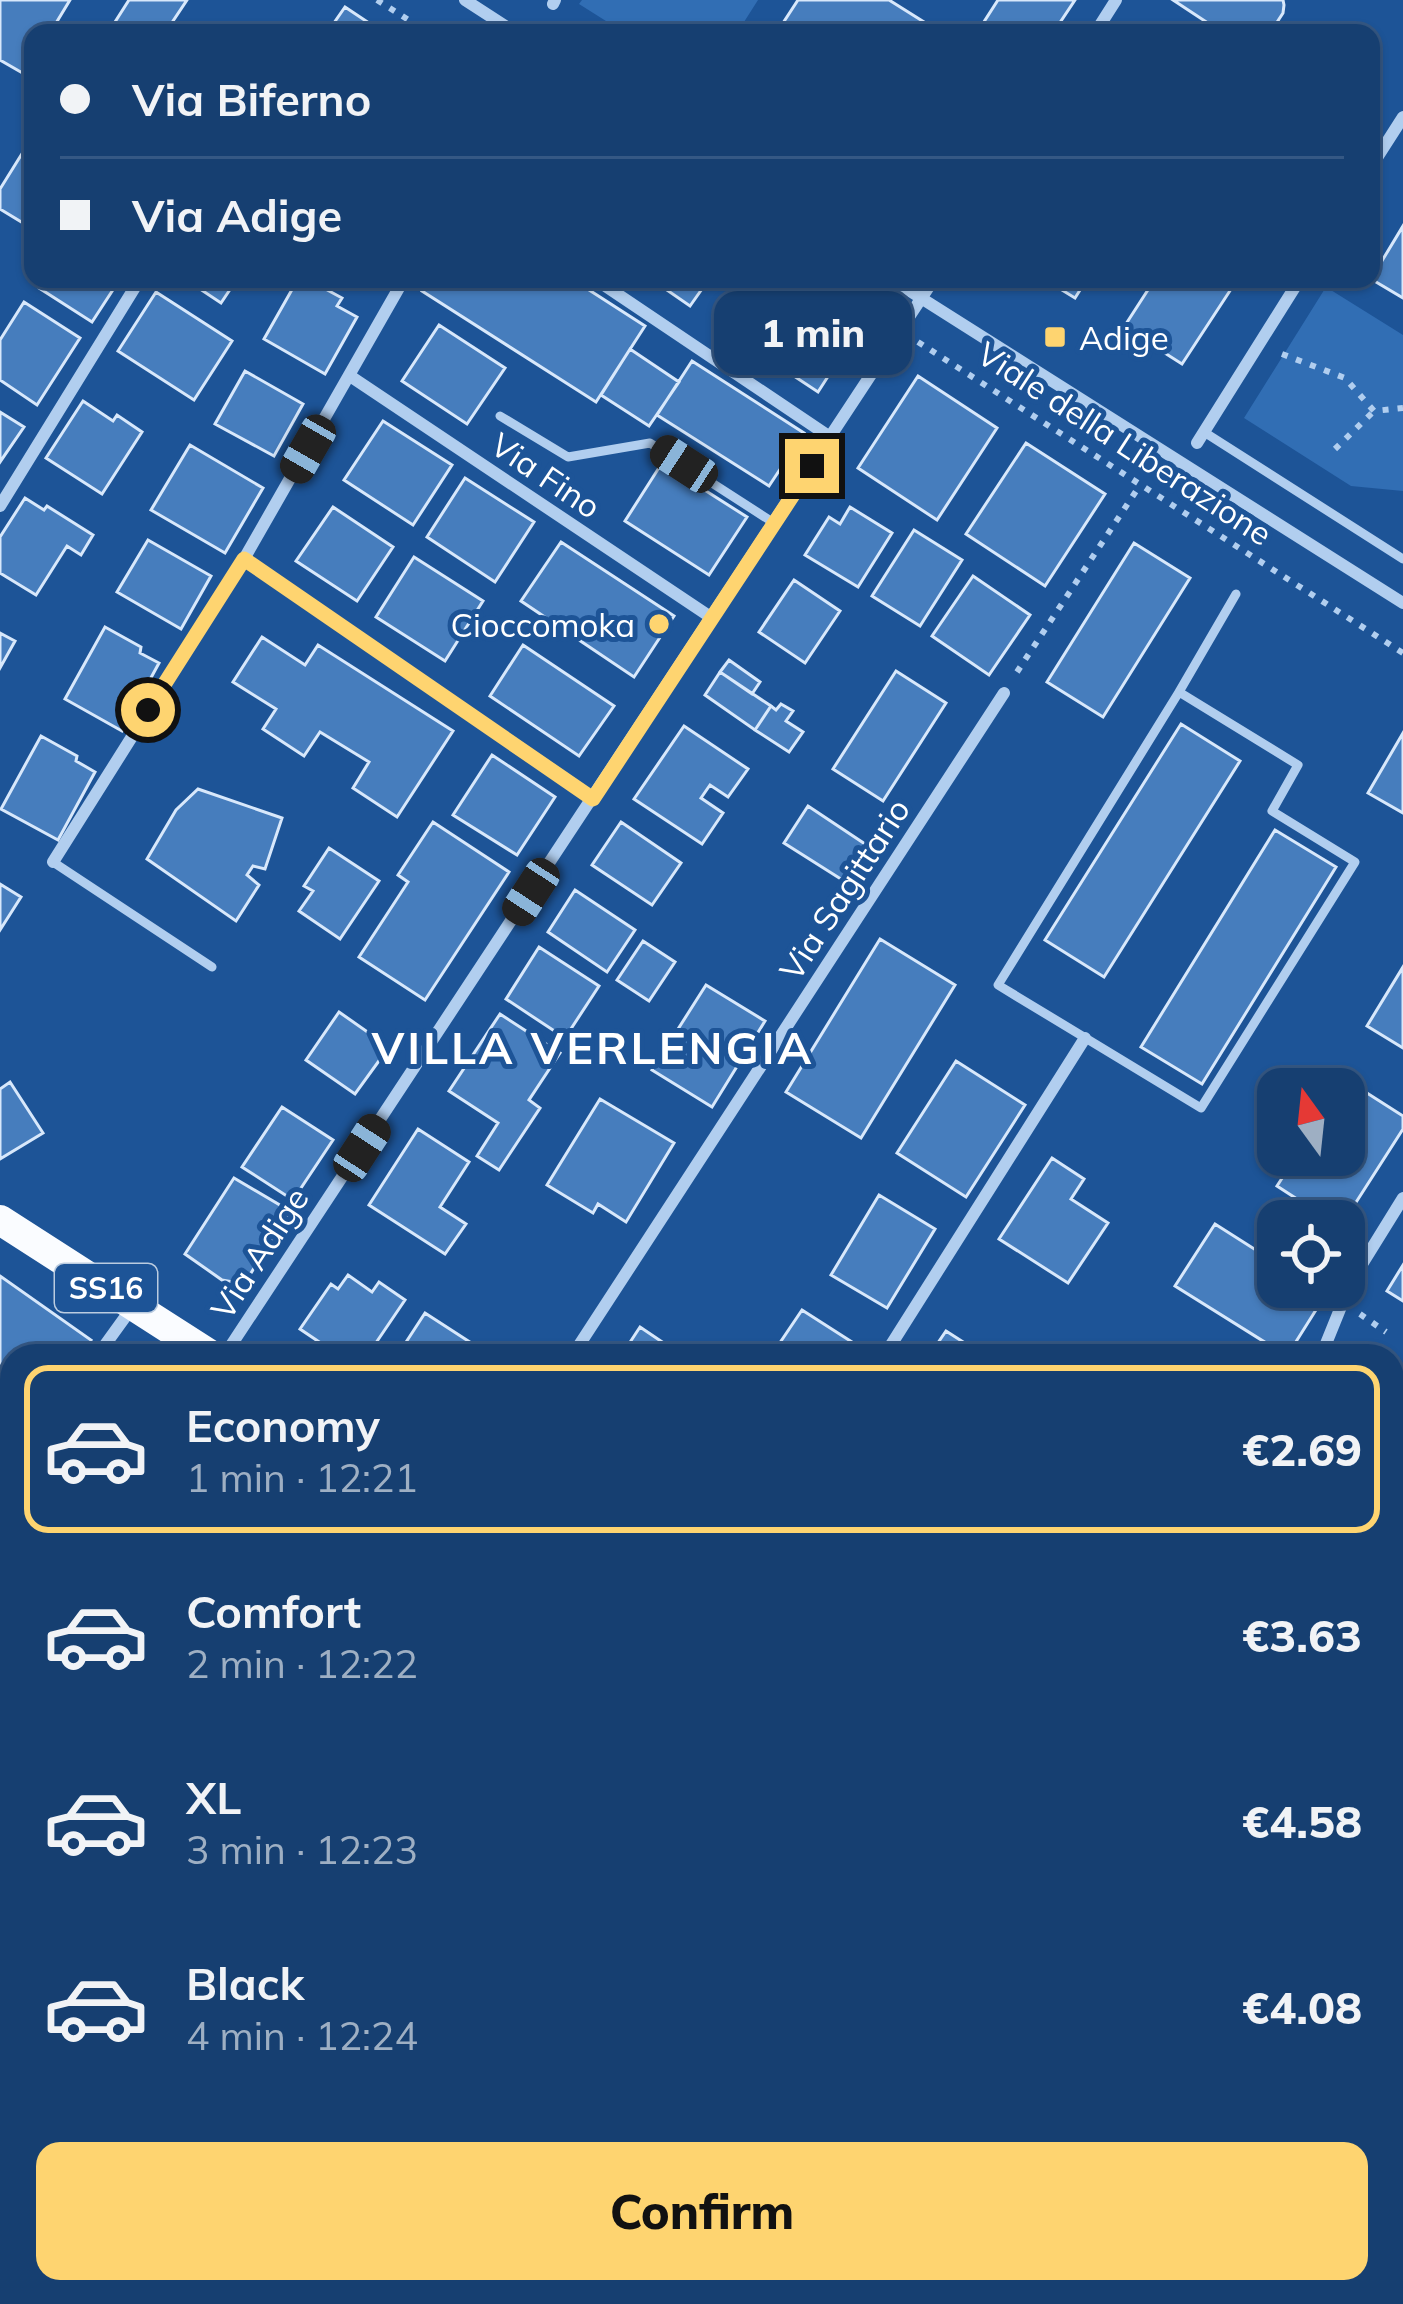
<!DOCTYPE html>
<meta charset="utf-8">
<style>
:root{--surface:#163f71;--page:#234a79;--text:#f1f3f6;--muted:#9eafc3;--line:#355884;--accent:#fed470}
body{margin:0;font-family:Mulish,sans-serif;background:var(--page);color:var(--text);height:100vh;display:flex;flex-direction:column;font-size:45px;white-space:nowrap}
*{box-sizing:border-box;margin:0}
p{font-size:39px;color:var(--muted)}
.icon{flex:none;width:66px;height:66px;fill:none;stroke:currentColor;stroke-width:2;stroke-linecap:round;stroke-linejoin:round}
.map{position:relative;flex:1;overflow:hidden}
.drawer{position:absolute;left:0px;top:1344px;width:1404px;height:960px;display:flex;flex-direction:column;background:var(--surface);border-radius:36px 36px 0 0;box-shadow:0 3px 9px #0004,0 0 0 3px var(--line)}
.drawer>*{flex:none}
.hud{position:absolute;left:24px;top:24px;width:1356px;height:264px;border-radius:24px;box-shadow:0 3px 9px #0004,0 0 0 3px var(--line);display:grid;align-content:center;height:264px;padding:0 36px;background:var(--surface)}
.needle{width:78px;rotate:345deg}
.buttons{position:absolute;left:1257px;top:1068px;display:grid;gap:24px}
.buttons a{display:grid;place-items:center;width:108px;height:108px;border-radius:24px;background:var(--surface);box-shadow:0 3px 9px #0004,0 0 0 3px var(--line);font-size:60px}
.end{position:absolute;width:54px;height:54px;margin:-27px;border:15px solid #fed470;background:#111;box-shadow:0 0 0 6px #111}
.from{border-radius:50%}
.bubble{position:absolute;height:84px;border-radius:24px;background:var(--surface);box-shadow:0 3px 9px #0004,0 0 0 3px var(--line);font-size:39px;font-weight:800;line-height:84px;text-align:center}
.car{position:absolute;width:36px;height:72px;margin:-36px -18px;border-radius:15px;box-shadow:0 0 9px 3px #0007;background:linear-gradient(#222 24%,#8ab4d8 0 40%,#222 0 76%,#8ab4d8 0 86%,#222 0)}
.hud b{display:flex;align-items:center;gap:42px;height:114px;font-size:45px}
.hud b+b{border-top:3px solid var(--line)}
.hud i{width:30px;height:30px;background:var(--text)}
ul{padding:21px 0 0;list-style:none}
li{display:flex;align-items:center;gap:36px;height:168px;margin:0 24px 18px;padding:0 12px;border:6px solid transparent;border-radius:24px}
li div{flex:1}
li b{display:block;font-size:45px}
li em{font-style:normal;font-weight:800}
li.active{border-color:var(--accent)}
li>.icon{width:108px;height:108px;stroke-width:1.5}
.button{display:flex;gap:24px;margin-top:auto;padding:24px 36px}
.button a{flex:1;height:138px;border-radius:24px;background:var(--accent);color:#111;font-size:48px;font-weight:800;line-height:138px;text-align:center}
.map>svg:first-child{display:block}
</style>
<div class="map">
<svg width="1403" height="2304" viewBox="0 0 1403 2304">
<rect width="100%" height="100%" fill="#1d5497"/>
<!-- green -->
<path fill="#316eb4" d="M 582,0 L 758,0 L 737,33 L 625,33 L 579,4 Z
M 1326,287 L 1403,335 L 1403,491 L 1351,486 L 1244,418 Z
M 128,2292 L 592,2292 L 613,2304 L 145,2304 Z
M 657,2292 L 861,2292 L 867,2296 L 862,2304 L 649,2304 Z"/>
<!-- building -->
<path fill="#467dbd" stroke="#d8e8fb" stroke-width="3" d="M 0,0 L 70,0 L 50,33 L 33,33 L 33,63 L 26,75 L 0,60 Z
M 129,0 L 187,0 L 165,33 L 108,33 Z
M 798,0 L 889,0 L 924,22 L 917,33 L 800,33 L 783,23 Z
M 998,0 L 1075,0 L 1053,33 L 989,33 L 980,28 Z
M 1173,0 L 1283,0 L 1284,5 L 1283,13 L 1270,33 L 1223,33 Z
M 345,7 L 384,33 L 327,33 Z
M 33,136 L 33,229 L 0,209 L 0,189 Z
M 1403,226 L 1403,298 L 1371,279 Z
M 45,279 L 120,279 L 92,322 L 39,288 Z
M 185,279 L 237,279 L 221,303 Z
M 298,279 L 307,279 L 342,298 L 337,306 L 357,317 L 325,374 L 264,339 Z
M 430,279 L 572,279 L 645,326 L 596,402 L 422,291 Z
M 651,279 L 709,279 L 690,306 Z
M 769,279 L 774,279 L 856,333 L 818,392 L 732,335 Z
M 1044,279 L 1087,279 L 1075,298 Z
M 1155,279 L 1237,280 L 1182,364 L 1124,327 Z
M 156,292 L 232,341 L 194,400 L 118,351 Z
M 24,302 L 80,338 L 37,405 L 0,380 L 0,340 Z
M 439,325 L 505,368 L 467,424 L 402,381 Z
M 630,349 L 679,382 L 649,426 L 601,395 Z
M 692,361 L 804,433 L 769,486 L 657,415 Z
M 245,371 L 303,404 L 274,456 L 215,424 Z
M 918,376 L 997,428 L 937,520 L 858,468 Z
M 83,401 L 113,421 L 117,415 L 142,432 L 102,494 L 46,458 Z
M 0,412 L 24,427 L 0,462 Z
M 383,421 L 452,465 L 413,525 L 344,480 Z
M 1026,443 L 1105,494 L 1045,586 L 966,534 Z
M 190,445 L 263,488 L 225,553 L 151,510 Z
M 662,463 L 747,517 L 709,575 L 625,521 Z
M 465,478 L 534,522 L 495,582 L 427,537 Z
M 25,498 L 44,510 L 47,506 L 93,535 L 81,555 L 67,546 L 36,595 L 0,573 L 0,537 Z
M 333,507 L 393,547 L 357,601 L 296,561 Z
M 850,507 L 892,533 L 858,587 L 805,555 L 829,517 L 840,524 Z
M 914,530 L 962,560 L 920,626 L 872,596 Z
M 148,540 L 211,576 L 181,629 L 117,592 Z
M 561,542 L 674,616 L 634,677 L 521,601 Z
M 1134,543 L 1190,578 L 1103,717 L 1047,682 Z
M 414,557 L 483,601 L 445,661 L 376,617 Z
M 973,576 L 1030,615 L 989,675 L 932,636 Z
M 794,580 L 840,611 L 805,663 L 759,632 Z
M 105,627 L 141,647 L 140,653 L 159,663 L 122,731 L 65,699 Z
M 0,633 L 15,641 L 0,668 Z
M 262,637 L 305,665 L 318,645 L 453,731 L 397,817 L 353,788 L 369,762 L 320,732 L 304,756 L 263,729 L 276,709 L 233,682 Z
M 523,645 L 614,706 L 579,756 L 490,696 Z
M 729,660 L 760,682 L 752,694 L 720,672 Z
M 896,671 L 946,703 L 883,801 L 833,769 Z
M 720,672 L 771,706 L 755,730 L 705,695 Z
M 781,704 L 793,711 L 786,721 L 803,732 L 789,752 L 755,730 L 771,706 L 776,710 Z
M 1181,724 L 1240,761 L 1104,977 L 1045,940 Z
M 684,726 L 748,769 L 728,797 L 710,785 L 701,798 L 723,813 L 702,844 L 634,799 Z
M 1403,733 L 1403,813 L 1368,793 Z
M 41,736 L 77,756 L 76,761 L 95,772 L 58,840 L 1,809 Z
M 492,755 L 555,797 L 517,855 L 453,815 Z
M 198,789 L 282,818 L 265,869 L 253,866 L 247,875 L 259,885 L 236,921 L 147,859 L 176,810 Z
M 808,806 L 868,846 L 844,881 L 784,843 Z
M 433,822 L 509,872 L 425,1000 L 359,957 L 408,882 L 398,875 Z
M 621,822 L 681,863 L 652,905 L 592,865 Z
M 1275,830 L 1336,867 L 1202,1084 L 1141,1047 Z
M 329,848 L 379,881 L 340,939 L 299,911 L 313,891 L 304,886 Z
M 0,884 L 21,897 L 0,930 Z
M 575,890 L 635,930 L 607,972 L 548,932 Z
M 880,939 L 955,985 L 861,1138 L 786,1092 Z
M 643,941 L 675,962 L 649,1001 L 617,980 Z
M 539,947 L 599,986 L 565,1038 L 506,999 Z
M 1403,967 L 1403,1048 L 1367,1026 Z
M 706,985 L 765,1021 L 712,1107 L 652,1070 Z
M 339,1012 L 389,1047 L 355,1094 L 306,1060 Z
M 500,1014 L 560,1053 L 529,1100 L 540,1108 L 499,1170 L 477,1156 L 498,1123 L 449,1091 Z
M 956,1061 L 1025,1105 L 966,1197 L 897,1153 Z
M 1345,1079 L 1403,1116 L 1403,1129 L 1344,1221 L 1331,1221 L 1277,1186 L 1297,1155 L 1344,1155 L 1344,1089 L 1339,1089 Z
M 10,1082 L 43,1133 L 0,1159 L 0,1089 Z
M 600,1099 L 674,1143 L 626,1222 L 598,1204 L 593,1213 L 547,1185 Z
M 282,1107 L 333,1140 L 293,1200 L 242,1167 Z
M 418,1129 L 469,1162 L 440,1207 L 466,1224 L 445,1254 L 369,1205 Z
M 1052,1158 L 1084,1179 L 1071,1199 L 1108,1223 L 1068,1283 L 999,1239 Z
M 234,1178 L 290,1211 L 251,1273 L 244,1279 L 233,1282 L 222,1280 L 185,1254 Z
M 879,1195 L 935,1229 L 887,1308 L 831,1275 Z
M 1215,1224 L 1278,1264 L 1278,1287 L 1315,1287 L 1326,1294 L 1287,1356 L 1175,1286 Z
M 1403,1265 L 1403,1301 L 1387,1291 Z
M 348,1275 L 372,1292 L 379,1282 L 405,1300 L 367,1356 L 340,1356 L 300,1329 L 331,1284 L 338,1289 Z
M 0,1276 L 91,1340 L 80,1356 L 12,1356 L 12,1387 L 0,1379 Z
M 802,1310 L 866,1351 L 863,1356 L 771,1356 Z
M 425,1313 L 479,1348 L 474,1356 L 397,1356 Z
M 640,1327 L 683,1356 L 621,1356 Z
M 946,1331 L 985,1356 L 929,1356 Z
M 4,1525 L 12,1531 L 12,1613 L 0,1631 L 0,1531 Z
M 12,1826 L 12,1943 L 5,1951 L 0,1947 L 0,1842 Z
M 12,2048 L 12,2098 L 0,2088 L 0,2062 Z
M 57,2292 L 113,2292 L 130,2304 L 67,2304 L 54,2295 Z
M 579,2292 L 611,2292 L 603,2304 L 597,2304 Z
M 908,2292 L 999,2292 L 993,2304 L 902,2304 Z
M 1166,2292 L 1253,2292 L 1273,2304 L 1158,2304 Z"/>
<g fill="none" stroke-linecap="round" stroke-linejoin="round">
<!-- path -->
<path stroke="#b1ceef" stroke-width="6" stroke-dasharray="6 9" stroke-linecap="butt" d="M 377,0 L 429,33
M 818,279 L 881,319
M 918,342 L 1403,653
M 1282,354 L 1345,378 L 1374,411 L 1403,408
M 1335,449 L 1374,411
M 1017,672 L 1140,485
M 1360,1314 L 1386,1332"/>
<!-- service -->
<path stroke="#b1ceef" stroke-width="9" d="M 500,416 L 568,457 L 650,443 L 774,523
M 1204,432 L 1403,559
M 1179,692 L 1298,765 L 1272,811 L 1355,862 L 1201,1108 L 998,985 Z
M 1179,692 L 1236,594
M 53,862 L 212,967
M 1392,1429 L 1403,1435
M 1392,1804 L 1403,1802
M 1319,2292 L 1325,2296"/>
<!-- minor -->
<path stroke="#b1ceef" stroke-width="12" d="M 465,0 L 516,33
M 553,4 L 555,0
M 1095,33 L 1116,0
M 1371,167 L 1403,117
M 595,279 L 830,437
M 891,279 L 1403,603
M 350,376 L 712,618
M 1197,443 L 1300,279
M 0,506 L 140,279
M 244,559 L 593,799
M 53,862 L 244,559 L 404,279
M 97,1356 L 131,1309
M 224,1356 L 934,279
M 572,1356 L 1004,693
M 884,1356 L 1085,1038
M 1321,1356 L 1351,1282 L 1403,1198
M 0,1490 L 12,1473
M 1392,1639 L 1403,1645
M 0,1679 L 12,1661
M 0,1994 L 12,1977
M 0,2226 L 12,2208
M 1081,2304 L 1083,2292"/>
<!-- primary -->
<path stroke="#fafcff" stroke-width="30" d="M 0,1220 L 212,1356"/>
<!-- trunk -->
<path stroke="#fcfeff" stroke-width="33" d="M 1392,1877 L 1403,1877
M 1392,2114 L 1403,2129
M 1113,2304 L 1115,2292"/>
</g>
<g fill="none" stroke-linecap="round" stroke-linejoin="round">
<!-- route -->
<path stroke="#fed470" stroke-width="15" d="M 148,710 L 244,559 L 593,799 L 812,466"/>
</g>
<!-- markers -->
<g fill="#fed470" stroke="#1d5497" stroke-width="4.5">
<rect x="1043" y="325" width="24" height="24" rx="6"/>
<circle cx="659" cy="624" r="12"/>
</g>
<g text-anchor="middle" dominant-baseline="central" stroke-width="10" stroke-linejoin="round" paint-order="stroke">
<!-- shield labels -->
<rect fill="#1d5497" stroke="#bbcce0" stroke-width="3" x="55" y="1264" width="102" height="48" rx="9"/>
<g font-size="30" font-weight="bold" fill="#fff">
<text x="106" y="1288">SS16</text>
</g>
<!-- poi labels -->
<g font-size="33" fill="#fff" stroke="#1d5497" text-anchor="start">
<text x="1079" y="337">Adige</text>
<text x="635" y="624" text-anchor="end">Cioccomoka</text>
</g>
<!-- street labels -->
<g font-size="33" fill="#fff" stroke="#1d5497">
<text transform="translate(1125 443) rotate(33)">Viale della Liberazione</text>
<text transform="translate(546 475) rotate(34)">Via Fino</text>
<text transform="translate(844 889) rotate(-57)">Via Sagittario</text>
<text transform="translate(259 1253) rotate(-57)">Via Adige</text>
</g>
<!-- district labels -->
<g font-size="45" font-weight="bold" letter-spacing="3" fill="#fff" stroke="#1d5497">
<text x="593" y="1047">VILLA VERLENGIA</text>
</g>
</g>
</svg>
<div class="buttons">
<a><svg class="needle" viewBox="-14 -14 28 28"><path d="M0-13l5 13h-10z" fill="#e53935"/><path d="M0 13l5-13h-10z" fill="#9eafc3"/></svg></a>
<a><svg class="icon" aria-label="locate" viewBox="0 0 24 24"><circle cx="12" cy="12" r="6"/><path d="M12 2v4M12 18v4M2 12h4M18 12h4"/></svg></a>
</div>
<i class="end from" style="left:148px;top:710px"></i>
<i class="end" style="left:812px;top:466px"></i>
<div class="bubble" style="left:714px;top:291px;width:198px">1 min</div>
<i class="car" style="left:308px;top:449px;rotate:210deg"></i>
<i class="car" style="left:684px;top:464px;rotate:303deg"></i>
<i class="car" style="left:531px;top:892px;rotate:213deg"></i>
<i class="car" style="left:362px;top:1148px;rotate:33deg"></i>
<div class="hud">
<b><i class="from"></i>Via Biferno</b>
<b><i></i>Via Adige</b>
</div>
<section class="drawer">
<ul>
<li class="active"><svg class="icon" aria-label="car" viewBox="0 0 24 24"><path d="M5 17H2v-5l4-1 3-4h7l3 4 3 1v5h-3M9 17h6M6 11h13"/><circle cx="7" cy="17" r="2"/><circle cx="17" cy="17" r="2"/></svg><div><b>Economy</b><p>1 min · 12:21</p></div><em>€2.69</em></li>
<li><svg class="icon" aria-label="car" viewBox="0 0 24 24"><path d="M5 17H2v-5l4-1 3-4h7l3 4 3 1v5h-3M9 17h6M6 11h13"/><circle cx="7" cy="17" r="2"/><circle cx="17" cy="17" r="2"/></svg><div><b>Comfort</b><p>2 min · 12:22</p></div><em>€3.63</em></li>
<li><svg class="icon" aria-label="car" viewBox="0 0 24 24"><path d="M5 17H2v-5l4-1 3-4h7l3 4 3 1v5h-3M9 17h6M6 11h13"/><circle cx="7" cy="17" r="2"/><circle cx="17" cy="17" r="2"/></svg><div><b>XL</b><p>3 min · 12:23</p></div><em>€4.58</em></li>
<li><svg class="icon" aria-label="car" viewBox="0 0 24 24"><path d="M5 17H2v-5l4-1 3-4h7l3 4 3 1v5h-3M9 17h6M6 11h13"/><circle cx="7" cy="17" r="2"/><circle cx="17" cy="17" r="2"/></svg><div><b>Black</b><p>4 min · 12:24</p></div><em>€4.08</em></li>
</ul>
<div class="button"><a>Confirm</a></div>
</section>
</div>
